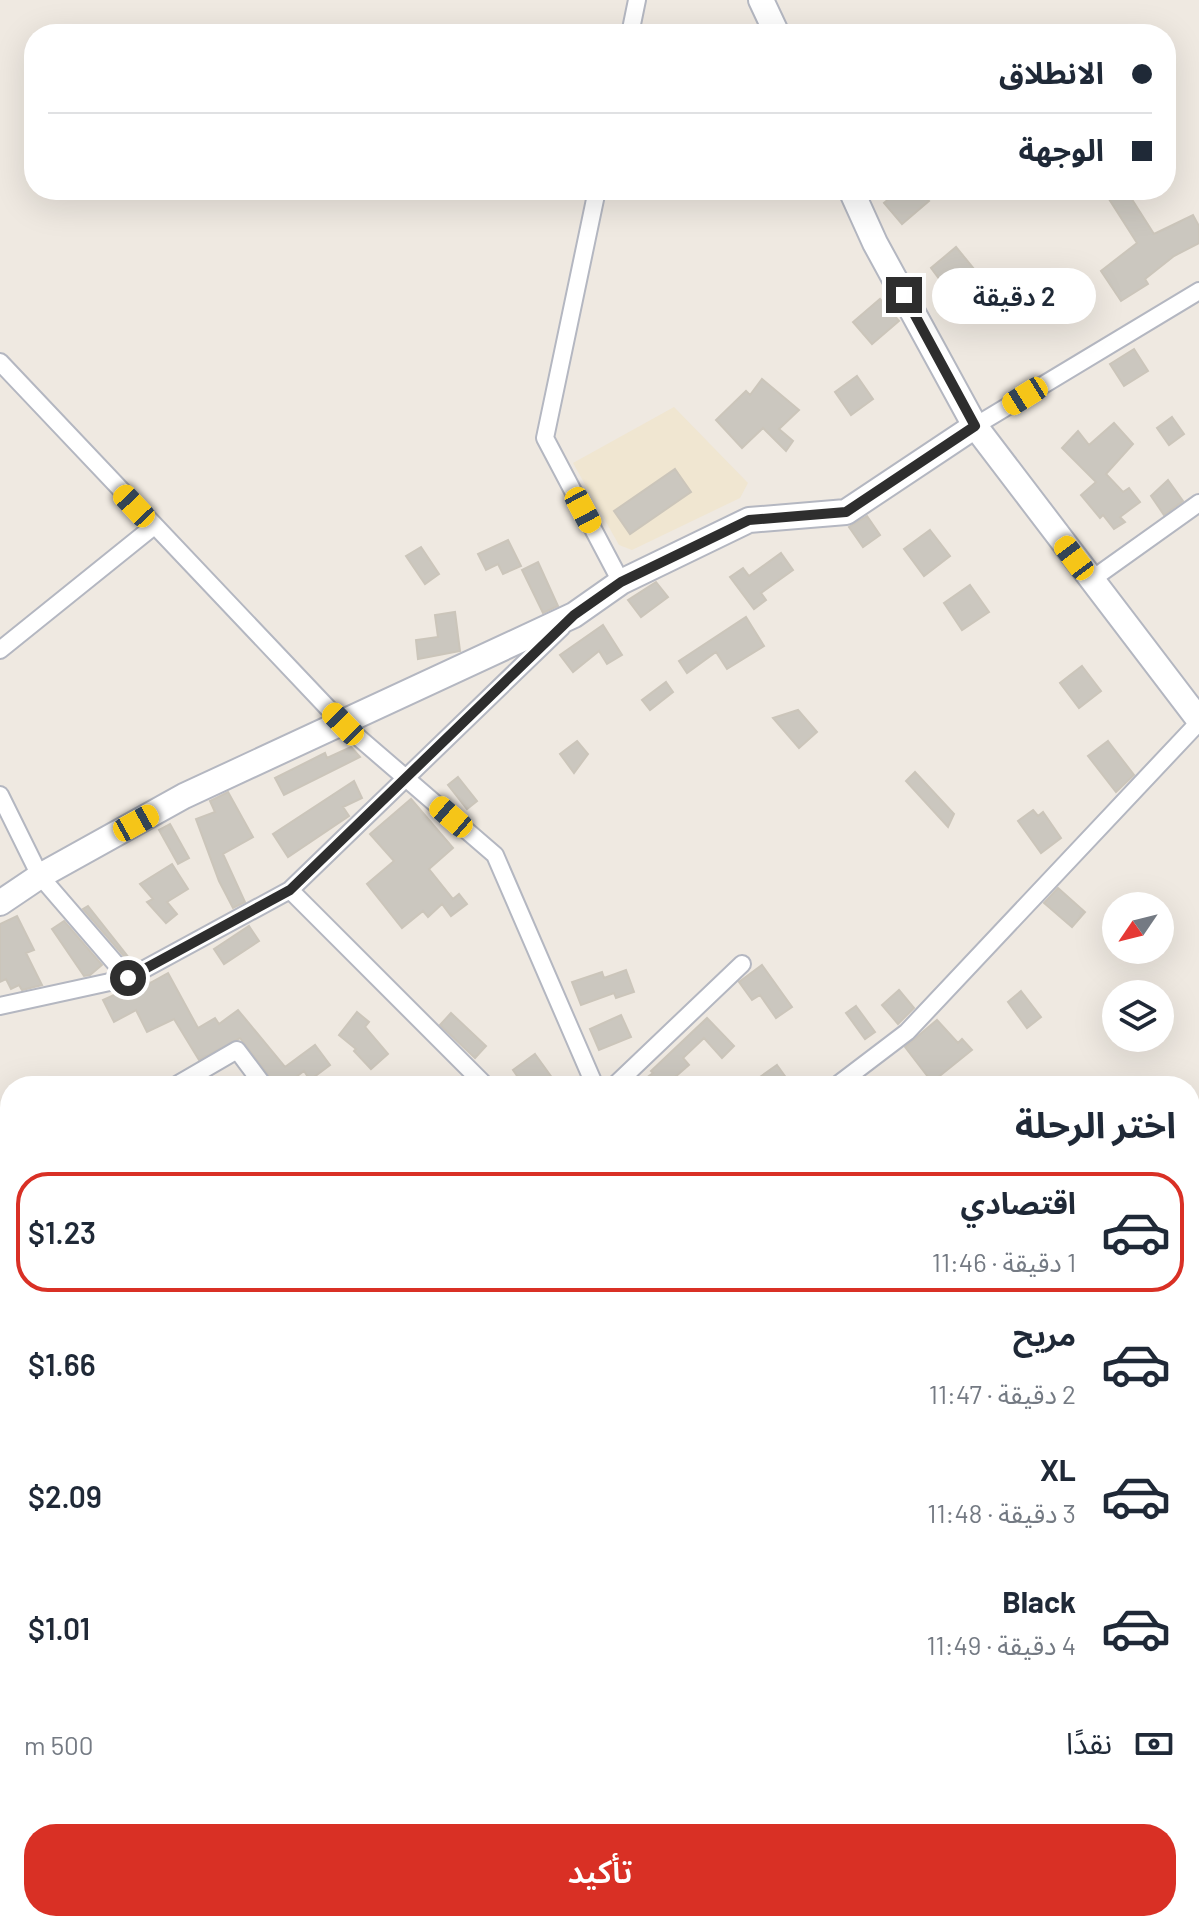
<!DOCTYPE html>
<html lang="ar">
<meta charset="utf-8">
<style>
:root{--surface:#fff;--page:#f6f6f7;--text:#1f2937;--muted:#747a83;--line:#e0e1e3;--accent:#d93025}
body{margin:0;font-family:Barlow,"Noto Sans Arabic",sans-serif;background:var(--page);color:var(--text);direction:rtl;height:100vh;display:flex;flex-direction:column;font-size:30px;white-space:nowrap}
*{box-sizing:border-box;margin:0}
p{font-size:26px;color:var(--muted)}
.icon{flex:none;width:44px;height:44px;fill:none;stroke:currentColor;stroke-width:2;stroke-linecap:round;stroke-linejoin:round}
.map{position:relative;flex:1;overflow:hidden;direction:ltr}
.details{position:absolute;left:0px;top:1076px;width:1200px;height:856px;display:flex;flex-direction:column;background:var(--surface);border-radius:32px 32px 0 0;box-shadow:0 8px 32px #0002;direction:rtl}
.details>*{flex:none}
.hud{position:absolute;left:24px;top:24px;width:1152px;height:176px;border-radius:32px;box-shadow:0 8px 32px #0002;direction:rtl;display:grid;align-content:center;height:176px;padding:0 24px;background:var(--surface)}
.needle{width:52px;rotate:235deg}
.buttons{position:absolute;left:1102px;top:892px;display:grid;gap:16px}
.buttons a{display:grid;place-items:center;width:72px;height:72px;border-radius:50%;background:var(--surface);box-shadow:0 8px 32px #0002;font-size:40px}
.end{position:absolute;width:36px;height:36px;margin:-18px;border:10px solid #2e2e2e;background:#fff;box-shadow:0 0 0 4px #fff}
.from{border-radius:50%}
.bubble{position:absolute;height:56px;border-radius:28px;background:var(--surface);box-shadow:0 8px 32px #0002;font-size:26px;font-weight:600;line-height:56px;text-align:center;direction:rtl}
.car{position:absolute;width:24px;height:48px;margin:-24px -12px;border-radius:10px;box-shadow:0 0 6px 2px #0007;background:linear-gradient(#f5c518 24%,#345 0 40%,#f5c518 0 76%,#345 0 86%,#f5c518 0)}
.hud b{display:flex;align-items:center;gap:28px;height:76px;font-size:30px}
.hud b+b{border-top:2px solid var(--line)}
.hud i{width:20px;height:20px;background:var(--text)}
ul{padding:0;list-style:none}
li{display:flex;align-items:center;gap:24px;height:120px;margin:0 16px 12px;padding:0 8px;border:4px solid transparent;border-radius:32px}
li div{flex:1}
li b{display:block;font-size:30px}
li em{font-style:normal;font-weight:600}
li.active{border-color:var(--accent)}
li>.icon{width:72px;height:72px;stroke-width:1.5}
h2{padding:0 24px;font-size:36px;line-height:96px}
.pay{display:flex;align-items:center;gap:20px;height:88px;padding:0 24px;font-size:30px}
.pay p{margin-inline-start:auto}
.primary-button{display:flex;gap:16px;margin-top:auto;padding:16px 24px}
.primary-button a{flex:1;height:92px;border-radius:32px;background:var(--accent);color:#fff;font-size:32px;font-weight:600;line-height:92px;text-align:center}
.map>svg:first-child{display:block}
</style>
<div class="map">
<svg width="1199" height="1932" viewBox="0 0 1199 1932">
<rect width="100%" height="100%" fill="#efe9e1"/>
<!-- education -->
<path fill="#f0e6d1" d="M 674,407 L 748,483 L 740,498 L 632,550 L 619,545 L 573,463 Z"/>
<!-- building -->
<path fill="#cbc7bf" stroke="#cbc5ba" stroke-width="2" d="M 900,190 L 917,190 L 929,201 L 902,224 L 884,203 Z
M 1123,190 L 1126,190 L 1154,234 L 1193,215 L 1199,226 L 1199,243 L 1174,256 L 1145,279 L 1148,284 L 1121,301 L 1101,271 L 1137,243 L 1109,199 Z
M 956,247 L 979,275 L 952,296 L 931,268 Z
M 880,299 L 899,321 L 872,344 L 853,322 Z
M 1134,349 L 1148,371 L 1124,386 L 1110,364 Z
M 857,376 L 873,399 L 851,415 L 835,392 Z
M 762,379 L 799,410 L 779,429 L 793,441 L 786,451 L 763,428 L 742,448 L 716,420 L 746,391 L 750,395 Z
M 1172,417 L 1184,434 L 1169,445 L 1157,428 Z
M 1114,423 L 1133,444 L 1106,474 L 1123,492 L 1129,488 L 1140,502 L 1120,517 L 1125,522 L 1114,529 L 1103,515 L 1100,518 L 1081,495 L 1096,482 L 1062,448 L 1078,431 L 1089,445 Z
M 675,469 L 691,492 L 630,534 L 614,511 Z
M 1168,480 L 1183,501 L 1164,515 L 1151,496 Z
M 867,516 L 880,535 L 863,547 L 849,527 Z
M 930,530 L 950,556 L 924,576 L 904,549 Z
M 508,540 L 521,566 L 503,574 L 498,564 L 486,570 L 478,554 Z
M 421,547 L 439,574 L 425,584 L 406,556 Z
M 781,553 L 793,570 L 761,593 L 766,600 L 754,609 L 730,577 L 743,568 L 749,576 Z
M 538,562 L 558,606 L 543,613 L 522,570 Z
M 656,582 L 668,597 L 641,617 L 628,600 Z
M 970,585 L 989,612 L 962,630 L 944,603 Z
M 455,612 L 460,651 L 418,659 L 416,640 L 438,637 L 435,615 Z
M 746,617 L 764,646 L 727,669 L 716,652 L 687,673 L 679,661 Z
M 603,625 L 622,655 L 607,664 L 599,651 L 573,672 L 560,655 Z
M 1082,666 L 1101,691 L 1079,708 L 1060,683 Z
M 666,682 L 673,692 L 650,710 L 642,700 Z
M 798,710 L 817,732 L 799,748 L 773,718 Z
M 577,741 L 588,754 L 574,773 L 560,754 Z
M 1108,741 L 1134,775 L 1116,792 L 1088,756 Z
M 351,747 L 360,757 L 284,795 L 275,778 L 325,753 L 327,758 Z
M 915,772 L 954,814 L 948,827 L 906,781 Z
M 458,777 L 477,801 L 467,809 L 448,785 Z
M 354,781 L 362,798 L 343,807 L 349,816 L 288,857 L 273,834 Z
M 228,792 L 253,837 L 223,854 L 245,902 L 233,908 L 219,881 L 196,819 L 215,812 L 210,801 Z
M 411,799 L 453,848 L 429,869 L 453,899 L 459,894 L 467,904 L 451,916 L 442,904 L 428,917 L 423,911 L 402,928 L 367,884 L 394,861 L 370,834 Z
M 1033,810 L 1038,816 L 1043,812 L 1061,838 L 1041,853 L 1018,821 Z
M 170,824 L 189,858 L 178,864 L 159,830 Z
M 172,864 L 188,889 L 167,902 L 177,914 L 166,923 L 147,902 L 153,899 L 140,884 Z
M 1058,888 L 1085,912 L 1072,927 L 1044,903 Z
M 88,906 L 133,963 L 128,961 L 83,909 Z
M 17,916 L 34,950 L 26,953 L 42,985 L 22,990 L 19,985 L 11,989 L 6,979 L 0,982 L 0,924 Z
M 64,921 L 102,965 L 90,975 L 84,976 L 52,929 Z
M 249,926 L 259,941 L 224,964 L 214,949 Z
M 762,965 L 792,1007 L 776,1018 L 760,995 L 752,1000 L 739,982 Z
M 626,970 L 634,992 L 616,998 L 614,993 L 581,1005 L 572,982 L 602,972 L 604,978 Z
M 168,973 L 198,1028 L 215,1018 L 219,1024 L 238,1010 L 285,1067 L 315,1045 L 330,1065 L 310,1080 L 304,1071 L 284,1086 L 277,1086 L 240,1038 L 199,1060 L 174,1019 L 147,1032 L 136,1010 L 114,1022 L 103,1000 L 147,980 L 150,983 Z
M 899,990 L 914,1008 L 898,1024 L 882,1005 Z
M 1021,991 L 1041,1017 L 1027,1028 L 1008,1002 Z
M 856,1006 L 875,1032 L 865,1039 L 846,1013 Z
M 357,1012 L 369,1022 L 365,1027 L 388,1054 L 371,1069 L 354,1051 L 356,1049 L 339,1035 Z
M 451,1013 L 486,1046 L 475,1058 L 440,1025 Z
M 621,1015 L 631,1037 L 599,1050 L 590,1029 Z
M 707,1018 L 734,1046 L 722,1058 L 704,1038 L 683,1058 L 689,1065 L 674,1078 L 680,1086 L 635,1086 L 653,1073 L 651,1071 Z
M 937,1020 L 958,1043 L 962,1039 L 972,1050 L 932,1082 L 905,1047 Z
M 535,1054 L 558,1086 L 524,1086 L 513,1070 Z
M 777,1065 L 792,1086 L 747,1086 Z"/>
<g fill="none" stroke-linecap="round" stroke-linejoin="round">
<defs>
<path id="street" d="M 630,34 L 637,0
M 597,190 L 545,438 L 621,582
M 0,362 L 343,724 L 495,855 L 595,1086
M 975,426 L 1199,291
M 1091,580 L 1199,503
M 0,650 L 154,526
M 0,795 L 40,876 L 128,978
M 290,890 L 486,1086
M 0,1006 L 128,978 L 290,890 L 562,627
M 175,1086 L 237,1050 L 264,1086
M 614,1086 L 742,964
M 836,1086 L 907,1032 L 1199,722
M 0,1183 L 10,1177
M 0,1260 L 10,1275
M 10,1348 L 2,1359 L 10,1376
M 0,1470 L 10,1468
M 0,1657 L 10,1660
M 158,1922 L 161,1932
M 765,1922 L 775,1932"/>
<path id="secondary" d="M 761,0 L 777,34
M 851,190 L 875,243 L 975,426 L 1199,720
M 0,903 L 40,876 L 184,796 L 574,615 L 621,582 L 749,520 L 846,512 L 975,426"/>
</defs>
<!-- street casing -->
<use href="#street" stroke="#b4b7c1" stroke-width="20"/>
<!-- secondary casing -->
<use href="#secondary" stroke="#b4b7c1" stroke-width="28"/>
<!-- street -->
<use href="#street" stroke="#fff" stroke-width="16"/>
<!-- secondary -->
<use href="#secondary" stroke="#fff" stroke-width="24"/>
</g>
<g fill="none" stroke-linecap="round" stroke-linejoin="round">
<!-- route -->
<path stroke="#2e2e2e" stroke-width="10" d="M 128,978 L 290,890 L 574,615 L 621,582 L 749,520 L 846,512 L 975,426 L 904,295"/>
</g>
</svg>
<div class="buttons">
<a><svg class="needle" viewBox="-14 -14 28 28"><path d="M0-13l5 13h-10z" fill="#e53935"/><path d="M0 13l5-13h-10z" fill="#747a83"/></svg></a>
<a><svg class="icon" aria-label="layers" viewBox="0 0 24 24"><path d="M12 4l9 5-9 5-9-5zM3 14l9 5 9-5"/></svg></a>
</div>
<i class="end from" style="left:128px;top:978px"></i>
<i class="end" style="left:904px;top:295px"></i>
<div class="bubble" style="left:932px;top:268px;width:164px">2 دقيقة</div>
<i class="car" style="left:1025px;top:396px;rotate:238deg"></i>
<i class="car" style="left:134px;top:506px;rotate:317deg"></i>
<i class="car" style="left:583px;top:510px;rotate:152deg"></i>
<i class="car" style="left:1074px;top:558px;rotate:323deg"></i>
<i class="car" style="left:343px;top:724px;rotate:316deg"></i>
<i class="car" style="left:451px;top:817px;rotate:311deg"></i>
<i class="car" style="left:136px;top:823px;rotate:61deg"></i>
<div class="hud">
<b><i class="from"></i>الانطلاق</b>
<b><i></i>الوجهة</b>
</div>
<section class="details">
<h2>اختر الرحلة</h2>
<ul>
<li class="active"><svg class="icon" aria-label="car" viewBox="0 0 24 24"><path d="M5 17H2v-5l4-1 3-4h7l3 4 3 1v5h-3M9 17h6M6 11h13"/><circle cx="7" cy="17" r="2"/><circle cx="17" cy="17" r="2"/></svg><div><b>اقتصادي</b><p>1 دقيقة · 11:46</p></div><em>$1.23</em></li>
<li><svg class="icon" aria-label="car" viewBox="0 0 24 24"><path d="M5 17H2v-5l4-1 3-4h7l3 4 3 1v5h-3M9 17h6M6 11h13"/><circle cx="7" cy="17" r="2"/><circle cx="17" cy="17" r="2"/></svg><div><b>مريح</b><p>2 دقيقة · 11:47</p></div><em>$1.66</em></li>
<li><svg class="icon" aria-label="car" viewBox="0 0 24 24"><path d="M5 17H2v-5l4-1 3-4h7l3 4 3 1v5h-3M9 17h6M6 11h13"/><circle cx="7" cy="17" r="2"/><circle cx="17" cy="17" r="2"/></svg><div><b>XL</b><p>3 دقيقة · 11:48</p></div><em>$2.09</em></li>
<li><svg class="icon" aria-label="car" viewBox="0 0 24 24"><path d="M5 17H2v-5l4-1 3-4h7l3 4 3 1v5h-3M9 17h6M6 11h13"/><circle cx="7" cy="17" r="2"/><circle cx="17" cy="17" r="2"/></svg><div><b>Black</b><p>4 دقيقة · 11:49</p></div><em>$1.01</em></li>
</ul>
<div class="pay"><svg class="icon" aria-label="cash" viewBox="0 0 24 24"><path d="M3 7h18v10H3z"/><circle cx="12" cy="12" r="2"/></svg>نقدًا<p>500 m</p></div>
<div class="primary-button"><a>تأكيد</a></div>
</section>
</div>
